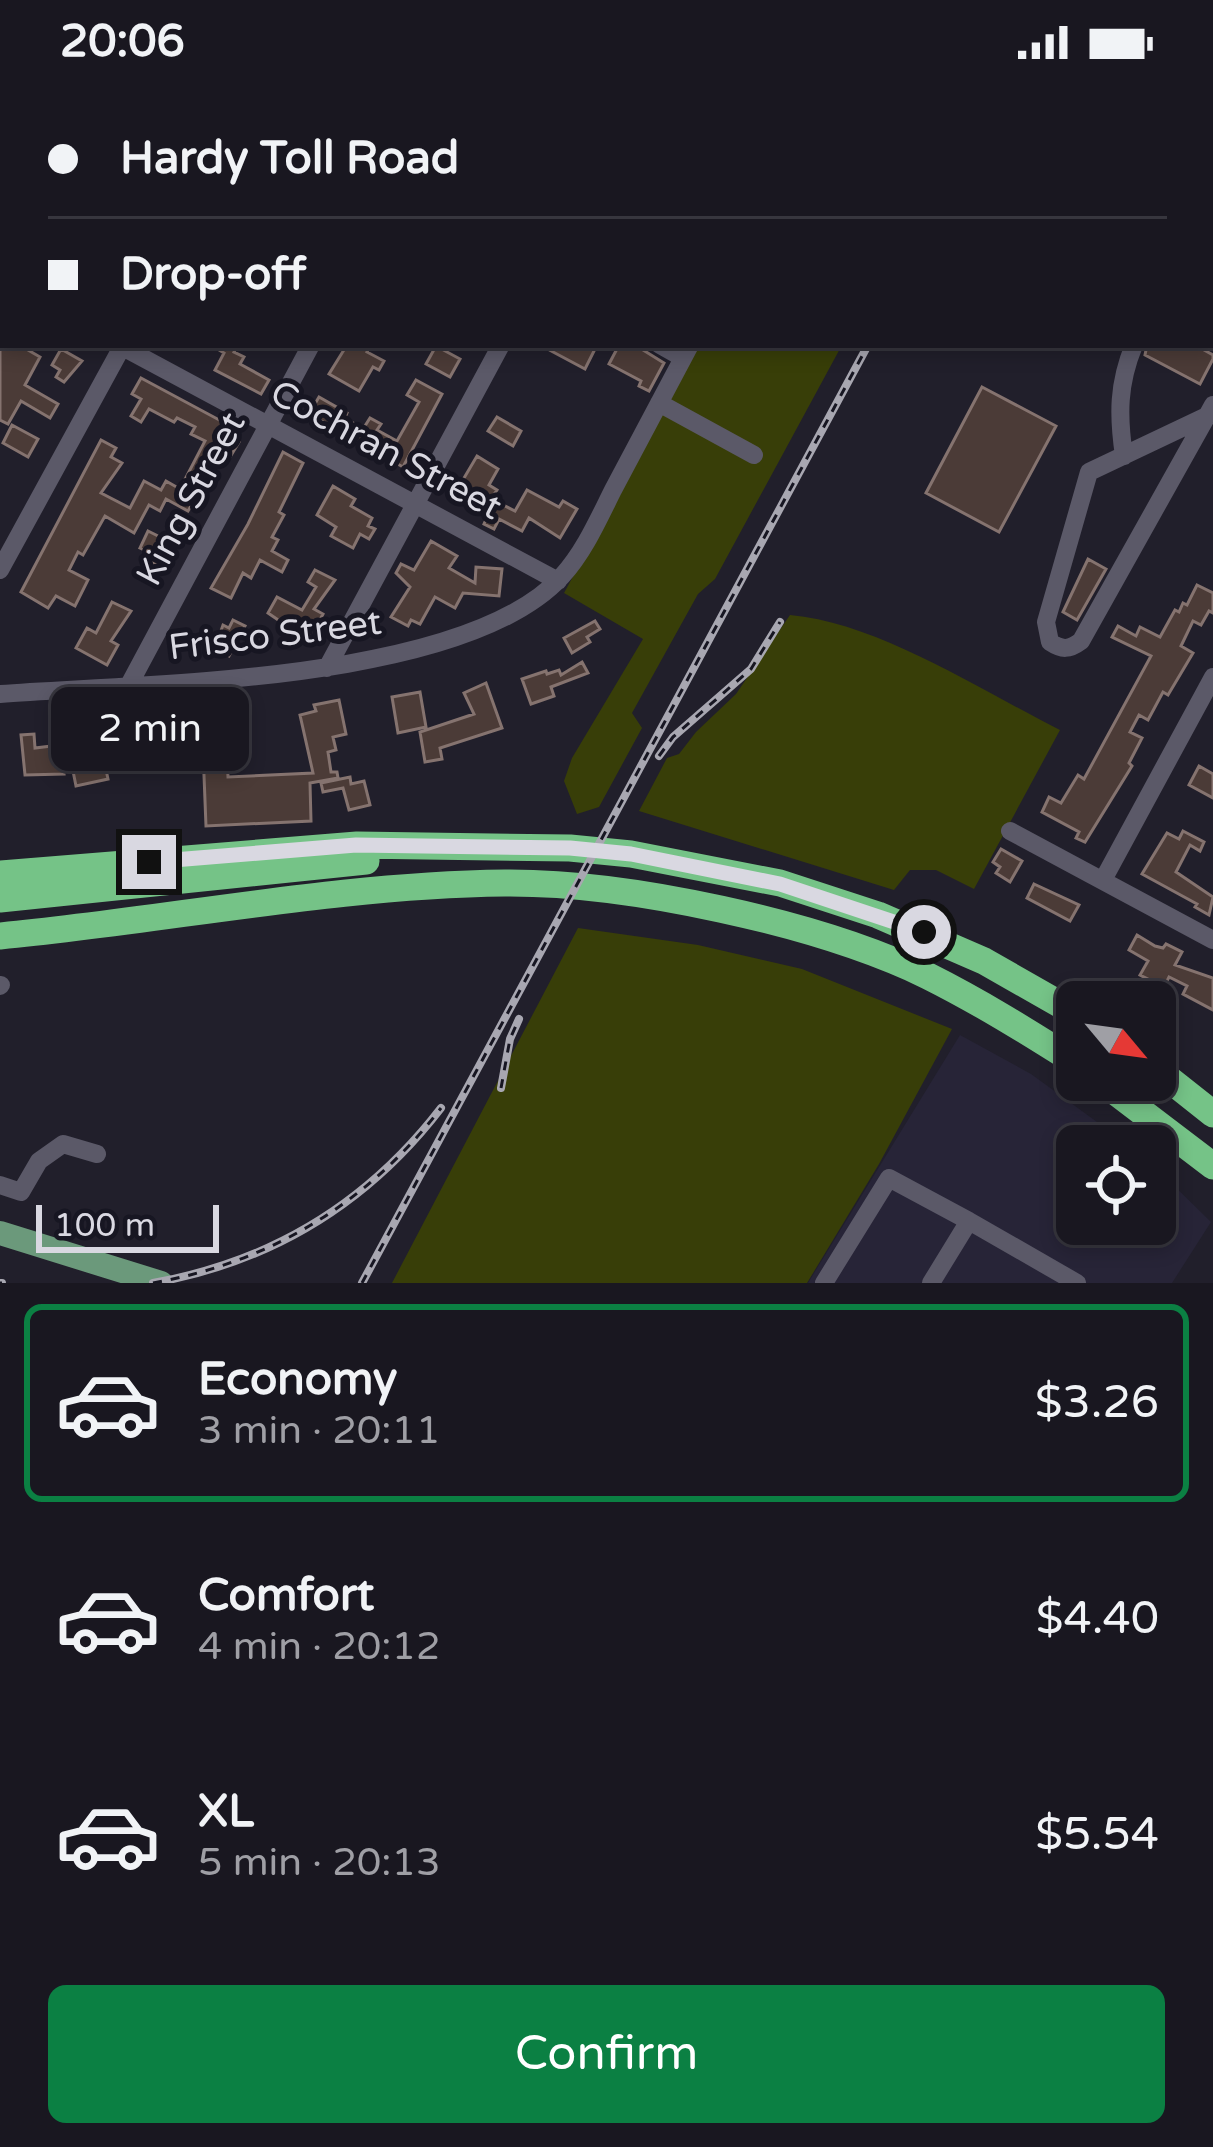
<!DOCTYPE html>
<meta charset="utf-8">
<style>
:root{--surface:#191720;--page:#222029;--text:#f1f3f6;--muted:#9f9fa5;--line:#37363e;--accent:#0b8043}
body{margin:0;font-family:"Varela Round",sans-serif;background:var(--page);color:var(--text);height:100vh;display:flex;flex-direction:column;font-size:45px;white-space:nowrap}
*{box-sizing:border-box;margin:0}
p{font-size:39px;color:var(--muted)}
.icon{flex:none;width:66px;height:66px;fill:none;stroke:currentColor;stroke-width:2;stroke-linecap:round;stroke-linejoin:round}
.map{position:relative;height:1199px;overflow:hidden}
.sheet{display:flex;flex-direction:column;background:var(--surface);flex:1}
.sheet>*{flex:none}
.top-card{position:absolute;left:0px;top:0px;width:1215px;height:264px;box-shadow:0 6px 18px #0003,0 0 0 3px var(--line);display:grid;align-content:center;height:264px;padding:0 48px;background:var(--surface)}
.needle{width:78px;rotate:119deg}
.fabs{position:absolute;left:1056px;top:897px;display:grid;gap:24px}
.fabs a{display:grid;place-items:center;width:120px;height:120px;border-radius:18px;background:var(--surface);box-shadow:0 6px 18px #0003,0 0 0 3px var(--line);font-size:60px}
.scale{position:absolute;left:36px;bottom:30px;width:183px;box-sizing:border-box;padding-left:12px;border:6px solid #d9d8e1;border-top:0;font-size:33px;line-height:42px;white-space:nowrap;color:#d9d8e1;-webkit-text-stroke:9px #171622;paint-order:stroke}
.end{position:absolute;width:54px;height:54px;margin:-27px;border:15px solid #d9d8e1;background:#111;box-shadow:0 0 0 6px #111}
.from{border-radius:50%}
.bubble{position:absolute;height:84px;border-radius:18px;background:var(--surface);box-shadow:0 6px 18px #0003,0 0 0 3px var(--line);font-size:39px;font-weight:600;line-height:84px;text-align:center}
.top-card b{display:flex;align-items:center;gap:42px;height:114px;font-size:45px}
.top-card b+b{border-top:3px solid var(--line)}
.top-card i{width:30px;height:30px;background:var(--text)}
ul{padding:21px 0 0;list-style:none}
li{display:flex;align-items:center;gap:36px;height:198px;margin:0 24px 18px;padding:0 24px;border:6px solid transparent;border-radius:18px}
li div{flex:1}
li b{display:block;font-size:45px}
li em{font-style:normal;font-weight:600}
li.active{border-color:var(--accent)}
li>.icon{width:108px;height:108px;stroke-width:1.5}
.action{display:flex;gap:24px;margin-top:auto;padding:24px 48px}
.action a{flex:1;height:138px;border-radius:18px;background:var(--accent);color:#fff;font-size:48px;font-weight:600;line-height:138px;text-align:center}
.status{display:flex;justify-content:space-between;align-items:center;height:84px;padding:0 60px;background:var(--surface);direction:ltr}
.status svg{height:33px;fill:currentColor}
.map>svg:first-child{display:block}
</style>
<div class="status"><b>20:06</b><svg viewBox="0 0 49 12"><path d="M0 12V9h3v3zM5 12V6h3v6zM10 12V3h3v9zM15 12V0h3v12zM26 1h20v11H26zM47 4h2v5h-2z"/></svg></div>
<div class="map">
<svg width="1213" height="1199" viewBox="0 0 1213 1199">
<rect width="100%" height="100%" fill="#211f2b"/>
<!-- built -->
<path fill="#272437" d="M 960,951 L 1031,990 L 1130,1062 L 1077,1062 L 1077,1140 L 1155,1140 L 1155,1083 L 1211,1138 L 1172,1199 L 808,1199 Z"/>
<!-- green -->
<path fill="#383e08" d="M 699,261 L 842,261 L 715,495 L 698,510 L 632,629 L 642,644 L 599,723 L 577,730 L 564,697 L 572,674 L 643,555 L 564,509 Z
M 790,531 C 879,539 980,606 1060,646 L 974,805 L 936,786 L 910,786 L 894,806 L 639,727 L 667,674 L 679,670 L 696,648 L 736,610 Z
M 578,844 L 698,861 L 802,885 L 952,945 L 879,1080 L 807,1199 L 392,1199 Z"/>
<!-- building -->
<path fill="#4b3b37" stroke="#85736f" stroke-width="3" d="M 0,261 L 31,261 L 28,266 L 40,273 L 25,301 L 58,320 L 50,334 L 21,317 L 8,340 L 0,336 Z
M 211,261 L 238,261 L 234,268 L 244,273 L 240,280 L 269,296 L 261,310 L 215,286 L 224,269 Z
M 347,261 L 371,261 L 367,268 L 384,277 L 379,286 L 373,283 L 359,307 L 329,290 Z
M 540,261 L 597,261 L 585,285 Z
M 619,261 L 635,261 L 664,279 L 649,307 L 639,302 L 641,297 L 609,280 Z
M 1147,261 L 1195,261 L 1213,271 L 1213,275 L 1200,300 L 1145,271 Z
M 436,262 L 460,275 L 450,293 L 426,280 Z
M 61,265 L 82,277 L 64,298 L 56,293 L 60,286 L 52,281 Z
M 141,294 L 238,346 L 233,355 L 239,358 L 230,373 L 223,368 L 188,427 L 166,415 L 160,427 L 149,421 L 134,449 L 105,432 L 83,471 L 78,468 L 69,486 L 88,496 L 75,522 L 56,512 L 48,524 L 21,508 L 101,356 L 116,364 L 111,373 L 122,379 L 101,409 L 130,424 L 144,397 L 161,406 L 166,397 L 180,405 L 205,357 L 191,350 L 195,343 L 177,334 L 174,338 L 149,325 L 141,338 L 131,332 L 141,315 L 132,310 Z
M 416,296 L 442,310 L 403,383 L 309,330 L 319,313 L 347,329 L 345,334 L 363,345 L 370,334 L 381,340 L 377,346 L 397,357 L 419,318 L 407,311 Z
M 982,303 L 1056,342 L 999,448 L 926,409 Z
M 497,333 L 521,347 L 513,362 L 488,347 Z
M 12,341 L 38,355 L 28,373 L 3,359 Z
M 283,368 L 303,379 L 279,428 L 284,431 L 272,453 L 278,456 L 272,467 L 288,476 L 282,488 L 260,476 L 251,494 L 243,489 L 231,514 L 211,504 L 248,440 Z
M 477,372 L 498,385 L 489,401 L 497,406 L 491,415 L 515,427 L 527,406 L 559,423 L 563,417 L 577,425 L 560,454 L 529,434 L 522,447 L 499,435 L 494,445 L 484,440 L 488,431 L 454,411 Z
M 333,402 L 355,415 L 351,422 L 372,434 L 368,442 L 375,445 L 369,455 L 360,450 L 353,464 L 331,452 L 336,443 L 317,431 Z
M 148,447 L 172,459 L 160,483 L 143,474 L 147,467 L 140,464 Z
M 431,457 L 457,472 L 449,484 L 475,499 L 476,483 L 502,485 L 499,512 L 463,509 L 455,524 L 435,513 L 420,540 L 411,536 L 408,542 L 391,533 L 410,503 L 396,489 L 401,480 L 414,486 Z
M 1088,475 L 1106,485 L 1077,536 L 1063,528 Z
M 315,486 L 335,496 L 314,525 L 323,530 L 309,557 L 268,529 L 277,513 L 302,526 L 316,503 L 308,498 Z
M 1197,501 L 1213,509 L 1213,529 L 1209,527 L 1201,541 L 1193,537 L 1181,562 L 1193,569 L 1168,611 L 1163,608 L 1148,636 L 1139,631 L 1130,648 L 1142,654 L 1129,679 L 1132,682 L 1085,758 L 1076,754 L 1079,748 L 1042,728 L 1049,713 L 1061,719 L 1078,691 L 1084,695 L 1151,572 L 1112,553 L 1118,542 L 1136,552 L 1140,543 L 1160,553 L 1175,526 L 1179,528 L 1183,519 L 1187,521 Z
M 112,518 L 131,527 L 111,557 L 118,561 L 107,581 L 76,564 L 87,544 L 96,549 Z
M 233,536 L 245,542 L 229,572 L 215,564 L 223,541 L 229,544 Z
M 595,537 L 600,545 L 587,553 L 590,558 L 572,569 L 564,554 Z
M 582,578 L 588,589 L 551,603 L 554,612 L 531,620 L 522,595 L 546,587 L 547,590 L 559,586 L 561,591 Z
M 486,599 L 502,644 L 440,664 L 442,675 L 425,678 L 420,648 L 474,630 L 464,609 Z
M 420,608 L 426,643 L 398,649 L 392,613 Z
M 339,616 L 346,650 L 333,653 L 336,666 L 328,668 L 331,688 L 337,688 L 338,694 L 310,699 L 311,737 L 206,742 L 203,666 L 178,667 L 178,663 L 169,663 L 168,656 L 134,666 L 128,646 L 156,637 L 158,641 L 201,639 L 201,635 L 226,634 L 224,624 L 244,621 L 247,641 L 226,645 L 228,693 L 313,689 L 300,631 L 316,627 L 314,621 Z
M 97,644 L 108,695 L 76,702 L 72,682 L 87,679 L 80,648 Z
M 34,650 L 35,664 L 60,661 L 64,690 L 25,691 L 21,651 Z
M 1199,682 L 1213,690 L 1213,714 L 1189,701 Z
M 350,693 L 351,700 L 364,697 L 370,721 L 349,726 L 343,704 L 323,708 L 321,699 Z
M 1183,747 L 1204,758 L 1200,767 L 1190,761 L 1176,788 L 1213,813 L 1209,831 L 1195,823 L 1197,820 L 1142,790 L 1167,749 L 1179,755 Z
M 1001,765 L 1022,777 L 1010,798 L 996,789 L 1000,783 L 993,778 Z
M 1034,800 L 1079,821 L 1070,837 L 1027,814 Z
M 1137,851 L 1155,862 L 1163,864 L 1166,860 L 1182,868 L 1175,881 L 1213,894 L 1213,926 L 1183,910 L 1187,902 L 1169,893 L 1164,903 L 1140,891 L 1148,877 L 1129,866 Z"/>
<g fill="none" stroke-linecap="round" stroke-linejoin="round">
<!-- minor -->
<path stroke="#5b5968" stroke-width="18" d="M 176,0 L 182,3
M 720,0 L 726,3
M 84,3 L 86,0
M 260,3 L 261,0
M 451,3 L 452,0
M 638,3 L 639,0
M 828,3 L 830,0
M 1157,3 L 1159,0
M 1212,74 L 1213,72
M 0,160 L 3,155
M 0,199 L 3,200
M 1212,239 L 1213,240
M 119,261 L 558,497
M 660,261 L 683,274
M 659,319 L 754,371
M 1207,332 L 1089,388 L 1046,538 L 1050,558 C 1062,566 1069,566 1081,557 L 1207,332 L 1213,321
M 1124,372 C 1118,331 1118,300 1134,261
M 0,486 L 123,261
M 327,584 L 501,261
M 129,601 L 311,261
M 0,610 C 141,599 464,600 562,492 C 584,468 598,436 613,406 C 639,358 664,309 690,261
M 1010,747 L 1213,856
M 1103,796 L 1213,593
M 0,902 L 1,901
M 0,1101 L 21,1108 L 39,1077 L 63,1060 L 97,1070
M 969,1137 L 1077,1199
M 824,1199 L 889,1094 L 969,1137 L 931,1199"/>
<!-- major -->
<path stroke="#6b997b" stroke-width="24" d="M 0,1149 L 161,1199"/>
<!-- highway -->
<path stroke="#75c387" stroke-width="27" d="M 0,790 L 357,761 L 570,764 L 631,770 L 780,799 L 878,831 L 984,877 L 1077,930
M 0,815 L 366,777
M 0,852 C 168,836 336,801 505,799 C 627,798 819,839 928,892 C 980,918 1028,948 1077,979
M 1155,984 L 1213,1030
M 1100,996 L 1213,1082"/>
<defs>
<path id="rail" d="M 1005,3 L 1006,0
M 659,672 L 673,653 L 751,585 L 780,538
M 501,1004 L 510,955 L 519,935
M 0,1199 L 2,1199
M 153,1199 C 271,1178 368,1119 441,1024
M 362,1199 L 868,261"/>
</defs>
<!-- rail casing -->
<use href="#rail" stroke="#a8a7b1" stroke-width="8"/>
<!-- rail -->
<use href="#rail" stroke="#171622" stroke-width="3" stroke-dasharray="9" stroke-linecap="butt"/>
</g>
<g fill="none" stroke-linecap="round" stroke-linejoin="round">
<!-- route -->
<path stroke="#d9d8e1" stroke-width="15" d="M 149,778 L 356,761 L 570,764 L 631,770 L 780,800 L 924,848"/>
</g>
<g text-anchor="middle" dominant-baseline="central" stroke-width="10" stroke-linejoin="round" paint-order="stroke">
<!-- street labels -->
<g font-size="36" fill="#d9d8e1" stroke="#171622">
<text transform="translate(386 366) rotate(28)">Cochran Street</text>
<text transform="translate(191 415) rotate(-62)">King Street</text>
<text transform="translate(275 551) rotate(-7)">Frisco Street</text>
</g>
</g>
</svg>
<div class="fabs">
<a><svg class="needle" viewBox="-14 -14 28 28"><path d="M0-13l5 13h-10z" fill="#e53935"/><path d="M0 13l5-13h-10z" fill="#9f9fa5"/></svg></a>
<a><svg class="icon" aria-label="locate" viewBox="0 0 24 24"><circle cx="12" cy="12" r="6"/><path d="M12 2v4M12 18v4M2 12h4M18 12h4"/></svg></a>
</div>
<div class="scale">100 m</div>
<i class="end from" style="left:924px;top:848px"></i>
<i class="end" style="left:149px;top:778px"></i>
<div class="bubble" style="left:51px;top:603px;width:198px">2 min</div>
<div class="top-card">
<b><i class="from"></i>Hardy Toll Road</b>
<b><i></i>Drop-off</b>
</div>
</div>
<section class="sheet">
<ul>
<li class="active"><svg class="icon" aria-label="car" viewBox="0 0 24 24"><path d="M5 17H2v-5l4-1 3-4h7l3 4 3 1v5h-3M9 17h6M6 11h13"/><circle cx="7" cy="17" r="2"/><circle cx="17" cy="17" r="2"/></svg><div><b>Economy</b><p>3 min · 20:11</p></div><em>$3.26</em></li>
<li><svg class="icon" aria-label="car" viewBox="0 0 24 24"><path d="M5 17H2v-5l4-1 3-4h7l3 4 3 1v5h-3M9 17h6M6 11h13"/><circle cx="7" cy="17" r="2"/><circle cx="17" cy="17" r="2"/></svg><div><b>Comfort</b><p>4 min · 20:12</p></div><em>$4.40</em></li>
<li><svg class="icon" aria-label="car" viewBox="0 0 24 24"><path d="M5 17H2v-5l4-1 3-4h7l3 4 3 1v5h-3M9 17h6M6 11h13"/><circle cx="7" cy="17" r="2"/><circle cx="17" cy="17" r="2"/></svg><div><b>XL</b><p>5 min · 20:13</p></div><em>$5.54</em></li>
</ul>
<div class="action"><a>Confirm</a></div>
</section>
